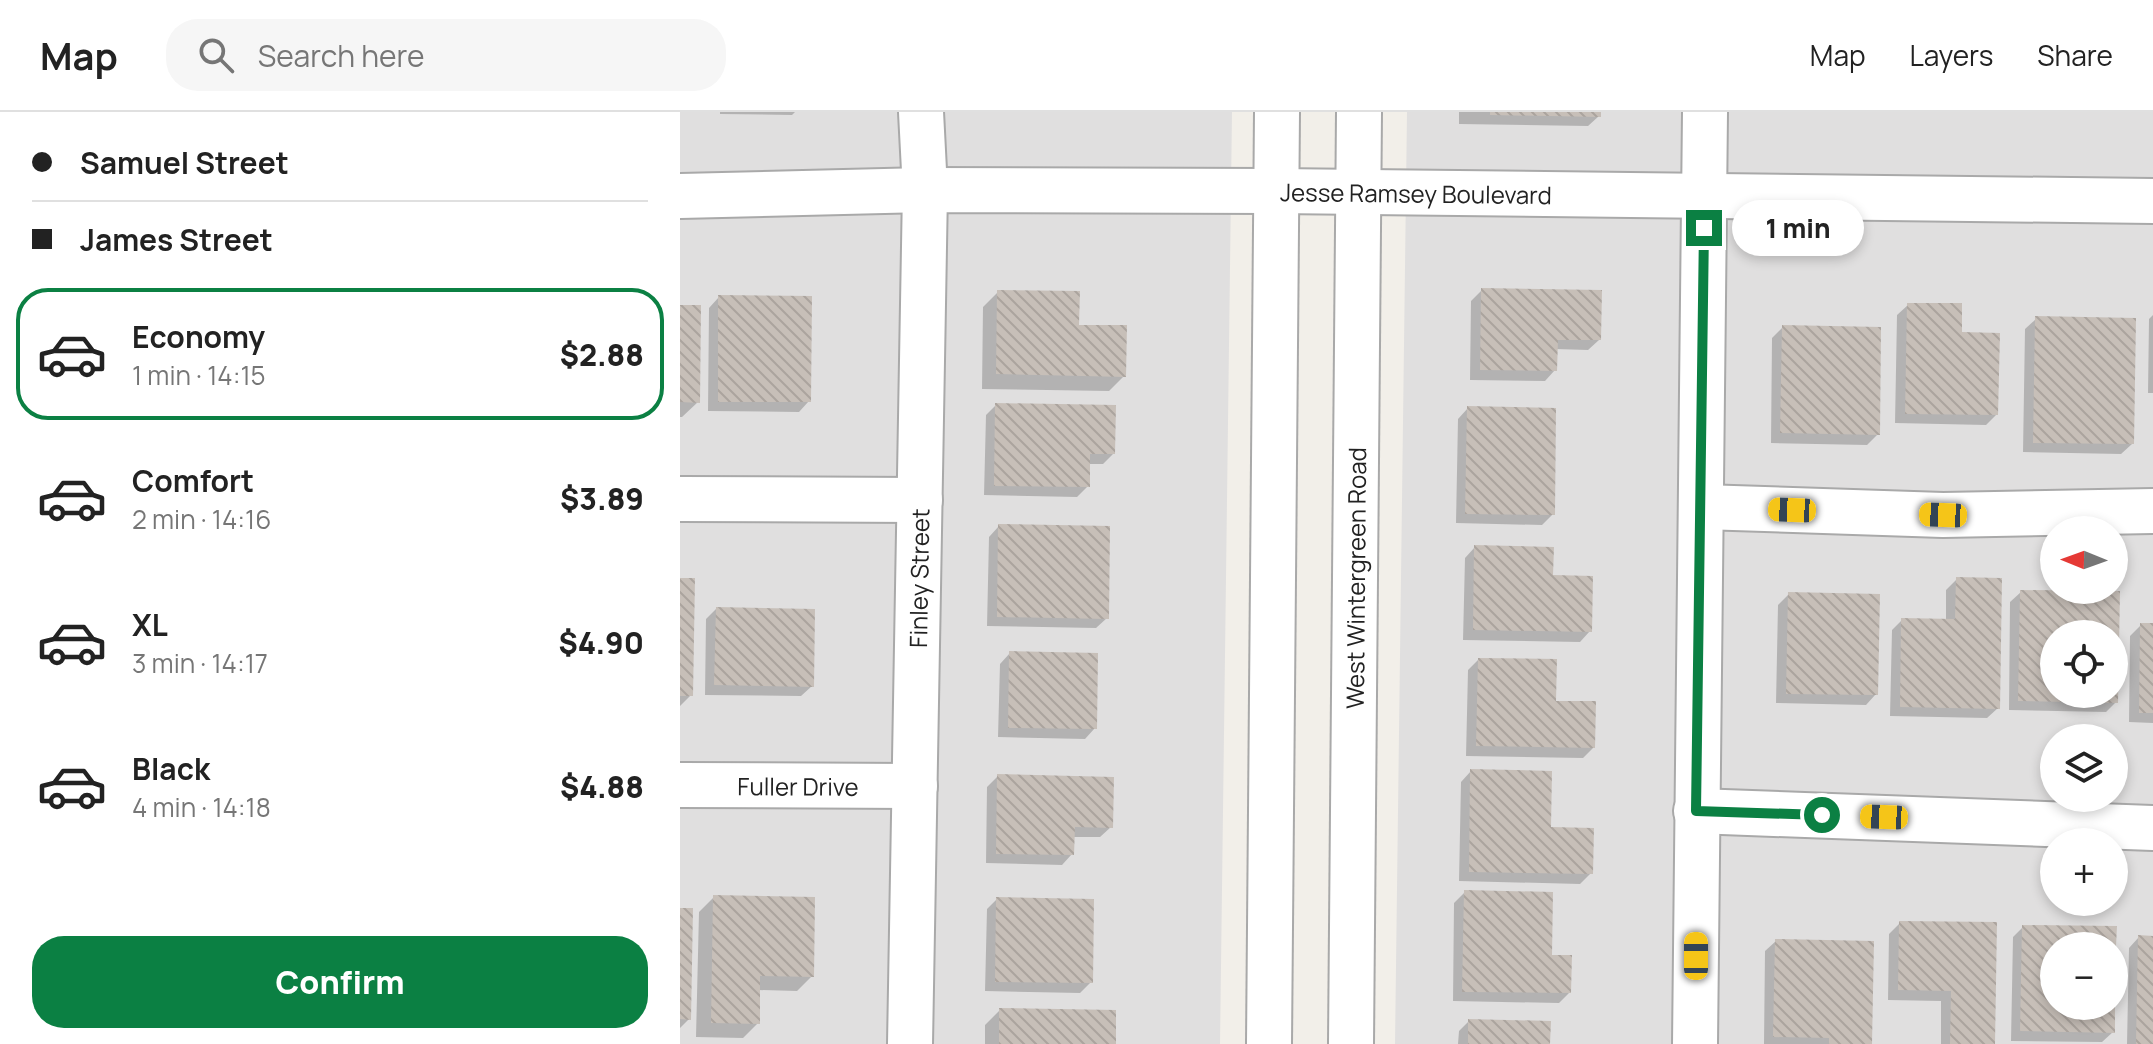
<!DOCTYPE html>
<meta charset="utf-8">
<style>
:root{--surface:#fff;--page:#f6f6f6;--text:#222;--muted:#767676;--line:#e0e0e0;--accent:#0b8043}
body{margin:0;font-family:Manrope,sans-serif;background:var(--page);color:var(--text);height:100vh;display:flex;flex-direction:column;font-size:30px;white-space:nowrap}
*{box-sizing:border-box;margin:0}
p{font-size:26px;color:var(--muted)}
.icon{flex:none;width:44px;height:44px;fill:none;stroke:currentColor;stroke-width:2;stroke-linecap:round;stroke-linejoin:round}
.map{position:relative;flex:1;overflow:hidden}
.side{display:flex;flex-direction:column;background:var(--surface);width:680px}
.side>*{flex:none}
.hud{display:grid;align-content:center;height:176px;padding:0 32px;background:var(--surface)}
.needle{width:52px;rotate:271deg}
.controls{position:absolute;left:1360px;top:404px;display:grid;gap:16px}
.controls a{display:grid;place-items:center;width:88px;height:88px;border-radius:50%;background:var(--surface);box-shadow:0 4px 12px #0003;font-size:40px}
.end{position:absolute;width:36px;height:36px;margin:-18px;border:10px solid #0b8043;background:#fff;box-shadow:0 0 0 4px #fff}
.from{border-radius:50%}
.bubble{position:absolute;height:56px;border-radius:28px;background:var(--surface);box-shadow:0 4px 12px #0003;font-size:26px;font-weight:800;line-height:56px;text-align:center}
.car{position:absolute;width:24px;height:48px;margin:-24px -12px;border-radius:10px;box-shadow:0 0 6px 2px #0007;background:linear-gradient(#f5c518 24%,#345 0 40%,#f5c518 0 76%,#345 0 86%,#f5c518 0)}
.hud b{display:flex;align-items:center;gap:28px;height:76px;font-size:30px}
.hud b+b{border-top:2px solid var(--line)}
.hud i{width:20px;height:20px;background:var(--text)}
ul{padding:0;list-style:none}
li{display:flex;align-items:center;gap:24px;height:132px;margin:0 16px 12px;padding:0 16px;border:4px solid transparent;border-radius:32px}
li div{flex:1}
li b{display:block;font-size:30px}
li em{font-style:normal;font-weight:800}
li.selected{border-color:var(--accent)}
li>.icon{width:72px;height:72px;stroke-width:1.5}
.action{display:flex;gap:16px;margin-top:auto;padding:16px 32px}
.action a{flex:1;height:92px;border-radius:32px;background:var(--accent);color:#fff;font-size:32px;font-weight:800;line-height:92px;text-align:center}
header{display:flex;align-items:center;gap:48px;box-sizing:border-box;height:112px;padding:0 40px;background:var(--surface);border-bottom:2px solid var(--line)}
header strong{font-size:38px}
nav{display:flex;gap:44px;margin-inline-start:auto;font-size:28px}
.search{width:560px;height:72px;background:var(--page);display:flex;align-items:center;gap:20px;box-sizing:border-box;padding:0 28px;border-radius:32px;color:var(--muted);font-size:30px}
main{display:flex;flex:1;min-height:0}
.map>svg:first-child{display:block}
</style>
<header>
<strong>Map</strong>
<div class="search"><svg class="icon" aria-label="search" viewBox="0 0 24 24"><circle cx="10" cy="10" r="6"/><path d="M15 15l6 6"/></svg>Search here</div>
<nav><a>Map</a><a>Layers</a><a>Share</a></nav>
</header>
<main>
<section class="side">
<div class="hud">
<b><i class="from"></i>Samuel Street</b>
<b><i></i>James Street</b>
</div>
<ul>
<li class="selected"><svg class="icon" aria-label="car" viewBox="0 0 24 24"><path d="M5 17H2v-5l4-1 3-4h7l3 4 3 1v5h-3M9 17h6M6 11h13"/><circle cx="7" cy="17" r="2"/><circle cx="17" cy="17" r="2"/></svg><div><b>Economy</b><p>1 min · 14:15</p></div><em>$2.88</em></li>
<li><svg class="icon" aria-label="car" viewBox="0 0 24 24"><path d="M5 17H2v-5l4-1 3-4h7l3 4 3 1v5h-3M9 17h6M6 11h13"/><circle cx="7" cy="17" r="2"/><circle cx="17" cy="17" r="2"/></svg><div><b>Comfort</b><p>2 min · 14:16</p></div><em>$3.89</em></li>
<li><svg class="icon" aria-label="car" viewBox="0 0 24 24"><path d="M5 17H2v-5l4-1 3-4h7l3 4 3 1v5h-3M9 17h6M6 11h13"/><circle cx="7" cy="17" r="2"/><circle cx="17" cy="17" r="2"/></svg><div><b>XL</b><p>3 min · 14:17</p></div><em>$4.90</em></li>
<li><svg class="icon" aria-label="car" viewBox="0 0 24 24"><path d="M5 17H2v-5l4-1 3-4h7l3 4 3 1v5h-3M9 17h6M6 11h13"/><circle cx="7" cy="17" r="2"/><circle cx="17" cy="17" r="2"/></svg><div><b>Black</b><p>4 min · 14:18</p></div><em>$4.88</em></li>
</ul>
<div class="action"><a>Confirm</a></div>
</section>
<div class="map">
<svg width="1473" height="932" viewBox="0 0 1473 932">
<defs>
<pattern id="building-back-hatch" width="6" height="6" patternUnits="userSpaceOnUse" patternTransform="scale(2)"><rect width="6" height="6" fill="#c7bfb8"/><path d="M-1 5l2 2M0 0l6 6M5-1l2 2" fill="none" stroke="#aba49e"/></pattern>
</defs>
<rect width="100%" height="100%" fill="#f2efe9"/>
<!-- residential -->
<path fill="#e0dfdf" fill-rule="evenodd" d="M 0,0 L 552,0 L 540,932 L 0,932 Z
M 727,0 L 1473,0 L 1473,932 L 715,932 ZM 1374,418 L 1434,418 L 1434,478 L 1374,478 ZM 1374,522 L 1434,522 L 1434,582 L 1374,582 ZM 1374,626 L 1434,626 L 1434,686 L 1374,686 ZM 1374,730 L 1434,730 L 1434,790 L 1374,790 ZM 1374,834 L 1434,834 L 1434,894 L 1374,894 Z"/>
<!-- shadow -->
<path fill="#0003" fill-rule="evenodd" d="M 40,0 L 115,0 L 112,3 L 40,2 Z
M 779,0 L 919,0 L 919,4 L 908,14 L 779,12 Z
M 802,178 L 919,228 L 908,238 L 875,237 L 875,258 L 865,269 L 790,268 L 791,189 Z
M 318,180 L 397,214 L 444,264 L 429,279 L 302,277 L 303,195 Z
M 39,185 L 129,289 L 119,300 L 28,299 L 29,196 Z
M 1228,193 L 1280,222 L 1316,303 L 1306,313 L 1215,311 L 1217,203 Z
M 0,195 L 18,290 L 2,305 L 0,305 Z
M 1473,203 L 1473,281 L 1468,281 L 1469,207 Z
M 1356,207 L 1452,332 L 1441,342 L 1343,340 L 1345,217 Z
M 1103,215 L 1198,322 L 1187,333 L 1091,331 L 1092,226 Z
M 316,293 L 433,342 L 423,352 L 408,352 L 408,374 L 397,385 L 304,383 L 306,303 Z
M 788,296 L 873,402 L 862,413 L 776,411 L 778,307 Z
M 319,414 L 427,506 L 416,516 L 307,514 L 309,425 Z
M 795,435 L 871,465 L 910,519 L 900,530 L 783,528 L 785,446 Z
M 1277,467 L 1318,596 L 1307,606 L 1210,604 L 1212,518 L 1222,508 L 1266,509 L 1266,478 Z
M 0,468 L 11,583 L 0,594 Z
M 1341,480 L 1438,481 L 1436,590 L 1426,600 L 1329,598 L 1330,490 ZM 1374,522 L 1434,522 L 1434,582 L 1374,582 Z
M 1109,482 L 1196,582 L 1186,593 L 1096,591 L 1098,493 Z
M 36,497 L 132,574 L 121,584 L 25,583 L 26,507 Z
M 1461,513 L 1473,513 L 1473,611 L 1449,610 L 1450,524 Z
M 330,541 L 415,616 L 405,627 L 318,625 L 320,552 Z
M 798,548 L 874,591 L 913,636 L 903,646 L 786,644 L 788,558 Z
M 791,659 L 869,717 L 911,761 L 900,772 L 779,769 L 781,670 Z
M 318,664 L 431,715 L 420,725 L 393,725 L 392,742 L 382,753 L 306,751 L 307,675 Z
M 785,780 L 870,845 L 889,881 L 879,891 L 773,889 L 774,791 Z
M 34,785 L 132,864 L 117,879 L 78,878 L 78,911 L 63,926 L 16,925 L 19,800 Z
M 317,787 L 411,870 L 400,881 L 305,879 L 307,797 Z
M 0,798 L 9,907 L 0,916 Z
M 1220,811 L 1313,932 L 1261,932 L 1261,889 L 1208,888 L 1209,822 Z
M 1343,815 L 1434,816 L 1434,843 L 1434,834 L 1374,834 L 1374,894 L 1433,894 L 1433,920 L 1422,930 L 1331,929 L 1333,825 Z
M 1459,825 L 1473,826 L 1473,932 L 1447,932 L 1449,836 Z
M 1096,829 L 1190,932 L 1084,932 L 1085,839 Z
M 320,898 L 434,932 L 305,932 L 305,913 Z
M 789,909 L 868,932 L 778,932 L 779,919 Z"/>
<!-- building -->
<path fill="url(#building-back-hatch)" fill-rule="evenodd" d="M 810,0 L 921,0 L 921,5 L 810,3 Z
M 801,176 L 922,178 L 921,228 L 878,228 L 877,259 L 800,258 Z
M 317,178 L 400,179 L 399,213 L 447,213 L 446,265 L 316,262 Z
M 38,183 L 132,184 L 131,290 L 38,290 Z
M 1227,191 L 1282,191 L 1282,220 L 1320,221 L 1318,303 L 1225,302 Z
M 0,193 L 21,193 L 20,291 L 0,290 Z
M 1355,204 L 1456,206 L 1454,332 L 1353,331 Z
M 1102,213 L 1201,215 L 1200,323 L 1100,321 Z
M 315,291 L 436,293 L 435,342 L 410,342 L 410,375 L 314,374 Z
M 787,294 L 876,296 L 875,403 L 785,402 Z
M 318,412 L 430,414 L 429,507 L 317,505 Z
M 794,433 L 874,435 L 873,463 L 913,464 L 912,520 L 793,518 Z
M 1276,465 L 1322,466 L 1320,597 L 1220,595 L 1221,506 L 1275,507 Z
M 0,466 L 15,466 L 13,584 L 0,584 Z
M 1340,478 L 1440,479 L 1438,591 L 1338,589 ZM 1374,522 L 1434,522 L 1434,582 L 1374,582 Z
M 1108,480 L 1200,482 L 1198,583 L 1106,582 Z
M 36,495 L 135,497 L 134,575 L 34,573 Z
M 1460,511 L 1473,511 L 1473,601 L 1459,601 Z
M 329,539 L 418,541 L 417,617 L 328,616 Z
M 798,546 L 877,547 L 876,589 L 916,589 L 915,636 L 796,634 Z
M 790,657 L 872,659 L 871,715 L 914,716 L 913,762 L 789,760 Z
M 317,662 L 434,665 L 433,716 L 395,715 L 394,743 L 316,742 Z
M 784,778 L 873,780 L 872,843 L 892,843 L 891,881 L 782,880 Z
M 33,783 L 135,785 L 134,865 L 80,864 L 80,912 L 31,911 Z
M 316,785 L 414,787 L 413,871 L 315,870 Z
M 0,796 L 13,796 L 11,908 L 0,907 Z
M 1219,809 L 1317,810 L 1315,932 L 1270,932 L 1271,879 L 1218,878 Z
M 1342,813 L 1437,814 L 1436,834 L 1374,834 L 1374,894 L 1435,894 L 1435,921 L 1340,919 Z
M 1458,823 L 1473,824 L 1473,932 L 1456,932 Z
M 1095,827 L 1194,829 L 1192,932 L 1149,932 L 1149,926 L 1093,925 Z
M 319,896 L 436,898 L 436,932 L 319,932 Z
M 788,907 L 871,909 L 870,932 L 788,932 Z"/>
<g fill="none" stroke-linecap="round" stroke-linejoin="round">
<defs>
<g id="minor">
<path id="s1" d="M 0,84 L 245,78 L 596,79 L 1473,89"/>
<path d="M 0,387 L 240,388"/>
<path d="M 1022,395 L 1263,403 L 1473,399"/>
<path id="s2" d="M 0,673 L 235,674"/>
<path d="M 1016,699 L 1473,716"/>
<path id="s3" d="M 230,932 L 245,78 L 241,0"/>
<path d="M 589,932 L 597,0"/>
<path id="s4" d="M 671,932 L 679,0"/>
<path d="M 1015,932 L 1025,0"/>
</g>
</defs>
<!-- minor casing -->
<use href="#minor" stroke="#a9a9a9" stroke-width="48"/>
<!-- minor -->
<use href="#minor" stroke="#fff" stroke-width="44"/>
</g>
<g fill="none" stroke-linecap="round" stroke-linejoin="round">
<!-- route -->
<path stroke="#0b8043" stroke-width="10" d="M 1024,116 L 1016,699 L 1142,703"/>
</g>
<g text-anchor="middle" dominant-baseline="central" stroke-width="8" stroke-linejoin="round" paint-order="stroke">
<!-- street labels -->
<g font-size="24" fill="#222" stroke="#fff">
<text stroke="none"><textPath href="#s1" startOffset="736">Jesse Ramsey Boulevard</textPath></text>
<text stroke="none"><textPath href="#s3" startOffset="466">Finley Street</textPath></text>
<text stroke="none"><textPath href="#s4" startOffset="466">West Wintergreen Road</textPath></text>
<text stroke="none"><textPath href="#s2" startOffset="118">Fuller Drive</textPath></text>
</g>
</g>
</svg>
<div class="controls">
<a><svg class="needle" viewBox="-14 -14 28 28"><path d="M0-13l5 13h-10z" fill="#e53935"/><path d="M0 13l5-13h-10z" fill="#767676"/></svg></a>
<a><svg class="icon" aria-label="locate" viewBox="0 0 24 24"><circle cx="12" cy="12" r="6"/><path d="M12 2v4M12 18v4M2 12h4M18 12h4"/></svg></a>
<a><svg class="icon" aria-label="layers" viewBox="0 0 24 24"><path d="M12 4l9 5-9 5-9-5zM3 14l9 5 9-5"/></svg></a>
<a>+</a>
<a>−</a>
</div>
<i class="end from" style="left:1142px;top:703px"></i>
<i class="end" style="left:1024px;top:116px"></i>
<div class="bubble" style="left:1052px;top:88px;width:132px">1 min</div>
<i class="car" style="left:1112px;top:398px;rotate:272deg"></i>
<i class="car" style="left:1263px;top:403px;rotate:272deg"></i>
<i class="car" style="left:1204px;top:705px;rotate:272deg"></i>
<i class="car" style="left:1016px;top:844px;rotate:0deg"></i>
</div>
</main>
